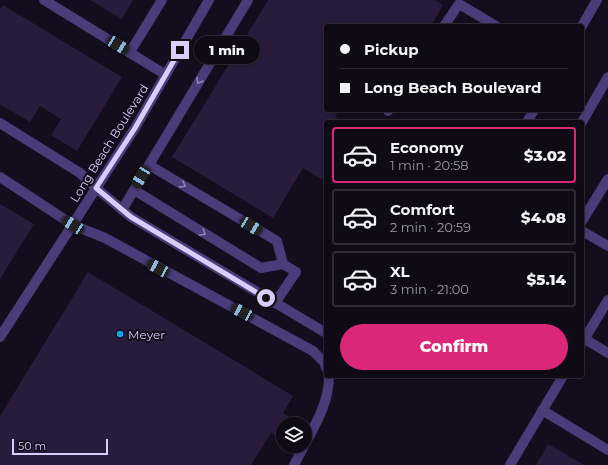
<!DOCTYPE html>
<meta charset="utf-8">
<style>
:root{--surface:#0e0a16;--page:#17131f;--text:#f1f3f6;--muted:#9b9aa1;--line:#2e2b35;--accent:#db2777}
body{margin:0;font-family:Montserrat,sans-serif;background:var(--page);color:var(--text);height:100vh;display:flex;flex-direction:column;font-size:15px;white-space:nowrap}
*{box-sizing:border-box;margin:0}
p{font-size:13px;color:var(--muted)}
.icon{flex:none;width:22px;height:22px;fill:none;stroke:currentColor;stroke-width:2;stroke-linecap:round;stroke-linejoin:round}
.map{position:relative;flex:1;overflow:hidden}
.panel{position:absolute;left:324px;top:120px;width:260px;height:258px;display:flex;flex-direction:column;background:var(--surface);border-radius:4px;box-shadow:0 2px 6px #0003,0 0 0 1px var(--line)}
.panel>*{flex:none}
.hud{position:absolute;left:324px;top:24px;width:260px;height:88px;border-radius:4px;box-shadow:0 2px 6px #0003,0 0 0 1px var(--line);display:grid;align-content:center;height:88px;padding:0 16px;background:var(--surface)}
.fabs{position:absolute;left:276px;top:417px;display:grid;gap:8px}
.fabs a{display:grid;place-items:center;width:36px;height:36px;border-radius:50%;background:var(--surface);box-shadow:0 2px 6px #0003,0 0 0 1px var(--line);font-size:20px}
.scale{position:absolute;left:12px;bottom:10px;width:96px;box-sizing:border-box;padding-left:4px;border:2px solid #dbcdfb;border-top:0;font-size:11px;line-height:14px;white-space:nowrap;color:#dbcdfb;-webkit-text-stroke:3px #130d1d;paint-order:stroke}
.end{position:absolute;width:18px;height:18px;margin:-9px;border:5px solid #dbcdfb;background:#111;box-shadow:0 0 0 2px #111}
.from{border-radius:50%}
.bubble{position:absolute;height:28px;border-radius:14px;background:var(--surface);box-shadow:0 2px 6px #0003,0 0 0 1px var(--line);font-size:13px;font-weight:800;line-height:28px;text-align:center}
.car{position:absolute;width:12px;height:24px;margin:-12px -6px;border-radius:5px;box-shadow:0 0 3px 1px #0007;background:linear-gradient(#222 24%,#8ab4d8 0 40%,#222 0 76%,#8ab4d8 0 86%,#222 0)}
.hud b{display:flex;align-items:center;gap:14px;height:38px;font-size:15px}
.hud b+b{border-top:1px solid var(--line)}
.hud i{width:10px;height:10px;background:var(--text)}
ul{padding:7px 0 0;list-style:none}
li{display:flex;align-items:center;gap:12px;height:56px;margin:0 8px 6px;padding:0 8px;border:2px solid var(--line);border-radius:4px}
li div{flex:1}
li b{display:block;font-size:15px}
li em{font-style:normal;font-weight:800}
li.current{border-color:var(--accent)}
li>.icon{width:36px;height:36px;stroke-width:1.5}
.button{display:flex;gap:8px;margin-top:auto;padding:8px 16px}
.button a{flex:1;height:46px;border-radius:24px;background:var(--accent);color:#fff;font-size:16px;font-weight:800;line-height:46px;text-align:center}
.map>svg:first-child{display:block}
</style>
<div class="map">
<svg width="608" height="465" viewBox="0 0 608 465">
<rect width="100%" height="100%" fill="#130d1d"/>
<!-- building -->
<path fill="#281b3c" d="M 90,0 L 133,0 L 122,19 Z
M 268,0 L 435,0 L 443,5 L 431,26 L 326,26 L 326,110 L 339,110 L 335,117 L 343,122 L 326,122 L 326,182 L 303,168 L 273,218 L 172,157 Z
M 3,5 L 122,77 L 77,151 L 51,135 L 61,119 L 40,106 L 30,122 L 0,104 L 0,9 Z
M 0,204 L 34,224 L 0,279 Z
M 88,272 L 293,396 L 283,413 L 301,424 L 283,424 L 283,440 L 271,433 L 251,465 L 0,465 L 0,416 Z
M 548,444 L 584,465 L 536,465 Z"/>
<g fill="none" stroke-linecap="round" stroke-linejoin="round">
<!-- minor -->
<path stroke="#4a3c79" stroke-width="10" d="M 44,0 L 166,75
M 444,26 L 459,4 L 496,26
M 582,26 L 597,0
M 130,52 L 162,0
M 388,111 L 389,110
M 527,122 L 534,110
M 582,122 L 608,77
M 0,123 L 80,173 L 96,188 L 131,217 L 326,333
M 149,165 L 277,241 L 283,264 L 296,272 L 275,303
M 0,177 L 73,225 L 105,238 L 313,351 L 324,362 L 326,368
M 134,190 L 261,268 L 283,264
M 122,210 L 248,0
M 582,221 L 608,179
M 582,231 L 608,246
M 0,337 L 135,128 L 209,0
M 585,339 L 608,353
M 582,343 L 608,300
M 542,410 L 608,450
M 305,444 C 317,422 329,401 329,376
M 294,465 L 304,446
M 510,465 L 563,376"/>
</g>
<!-- one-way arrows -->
<defs><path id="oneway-chevron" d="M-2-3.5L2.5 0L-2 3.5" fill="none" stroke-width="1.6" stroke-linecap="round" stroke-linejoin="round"/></defs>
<g stroke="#9284ba">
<use href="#oneway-chevron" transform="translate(199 81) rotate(121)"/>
<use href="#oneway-chevron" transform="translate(183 185) rotate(31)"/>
<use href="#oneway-chevron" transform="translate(203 233) rotate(31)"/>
</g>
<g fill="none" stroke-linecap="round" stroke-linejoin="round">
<!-- route -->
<path stroke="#dbcdfb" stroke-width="5" d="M 180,50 L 135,128 L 96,188 L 131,217 L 266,298"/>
</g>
<!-- markers -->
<circle fill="#11a6e3" stroke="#130d1d" stroke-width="1.5" cx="120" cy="334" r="4"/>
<g text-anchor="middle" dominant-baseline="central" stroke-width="4" stroke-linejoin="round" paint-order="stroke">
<!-- street labels -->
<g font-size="12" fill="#dbcdfb" stroke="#130d1d">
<text transform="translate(109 143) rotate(-58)">Long Beach Boulevard</text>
</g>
<!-- poi labels -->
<g font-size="12" fill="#dbcdfb" stroke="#130d1d" text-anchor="start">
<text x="128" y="334">Meyer</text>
</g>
</g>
</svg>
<div class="fabs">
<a><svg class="icon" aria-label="layers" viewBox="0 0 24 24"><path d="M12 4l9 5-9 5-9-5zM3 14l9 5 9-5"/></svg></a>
</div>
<div class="scale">50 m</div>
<i class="end from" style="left:266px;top:298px"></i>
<i class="end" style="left:180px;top:50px"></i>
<div class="bubble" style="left:194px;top:36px;width:66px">1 min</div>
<i class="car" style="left:118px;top:45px;rotate:121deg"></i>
<i class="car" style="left:141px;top:177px;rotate:211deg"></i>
<i class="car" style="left:73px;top:225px;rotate:303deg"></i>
<i class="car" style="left:251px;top:226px;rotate:121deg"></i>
<i class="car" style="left:158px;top:268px;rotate:299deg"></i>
<i class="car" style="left:242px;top:312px;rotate:298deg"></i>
<div class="hud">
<b><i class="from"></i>Pickup</b>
<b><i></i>Long Beach Boulevard</b>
</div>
<section class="panel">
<ul>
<li class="current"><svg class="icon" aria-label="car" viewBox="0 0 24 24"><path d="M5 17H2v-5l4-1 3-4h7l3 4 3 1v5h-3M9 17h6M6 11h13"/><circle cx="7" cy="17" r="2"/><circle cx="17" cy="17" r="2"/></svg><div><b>Economy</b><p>1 min · 20:58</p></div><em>$3.02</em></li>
<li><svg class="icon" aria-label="car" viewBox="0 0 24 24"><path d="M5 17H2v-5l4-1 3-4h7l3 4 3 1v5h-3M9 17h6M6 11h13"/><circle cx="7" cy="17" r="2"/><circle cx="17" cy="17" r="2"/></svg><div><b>Comfort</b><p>2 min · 20:59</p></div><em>$4.08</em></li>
<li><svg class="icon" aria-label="car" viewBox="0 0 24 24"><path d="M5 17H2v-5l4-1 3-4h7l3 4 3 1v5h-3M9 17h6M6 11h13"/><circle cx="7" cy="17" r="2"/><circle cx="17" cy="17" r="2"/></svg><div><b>XL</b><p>3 min · 21:00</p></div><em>$5.14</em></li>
</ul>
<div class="button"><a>Confirm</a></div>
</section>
</div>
